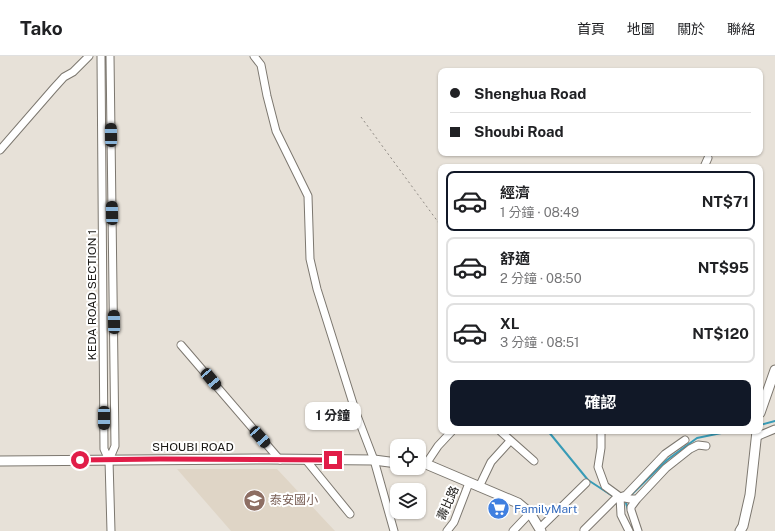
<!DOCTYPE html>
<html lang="zh-TW">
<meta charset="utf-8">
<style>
:root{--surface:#fff;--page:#f6f6f6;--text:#202124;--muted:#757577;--line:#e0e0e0;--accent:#111827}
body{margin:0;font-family:"Public Sans","Noto Sans TC",sans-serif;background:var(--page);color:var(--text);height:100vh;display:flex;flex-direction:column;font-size:15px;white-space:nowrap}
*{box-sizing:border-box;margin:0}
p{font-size:13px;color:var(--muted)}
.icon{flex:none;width:22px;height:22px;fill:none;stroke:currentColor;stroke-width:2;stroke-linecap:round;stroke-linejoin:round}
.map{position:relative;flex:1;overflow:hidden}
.side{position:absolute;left:438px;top:108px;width:325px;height:270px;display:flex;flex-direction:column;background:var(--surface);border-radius:8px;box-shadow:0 1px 3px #0004}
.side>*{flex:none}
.hud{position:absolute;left:438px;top:12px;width:325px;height:88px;border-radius:8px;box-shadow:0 1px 3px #0004;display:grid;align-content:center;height:88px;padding:0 12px;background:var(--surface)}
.controls{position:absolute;left:390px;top:383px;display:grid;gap:8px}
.controls a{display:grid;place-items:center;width:36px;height:36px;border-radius:8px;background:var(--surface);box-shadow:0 1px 3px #0004;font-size:20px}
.end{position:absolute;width:18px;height:18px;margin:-9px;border:5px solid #e11d48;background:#fff;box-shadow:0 0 0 2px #fff}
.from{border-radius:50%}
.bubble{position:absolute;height:28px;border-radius:8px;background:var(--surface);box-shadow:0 1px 3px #0004;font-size:13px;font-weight:700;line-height:28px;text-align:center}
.car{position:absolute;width:12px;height:24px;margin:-12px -6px;border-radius:5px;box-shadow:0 0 3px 1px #0007;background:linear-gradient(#222 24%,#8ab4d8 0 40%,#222 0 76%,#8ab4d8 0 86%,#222 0)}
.hud b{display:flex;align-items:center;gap:14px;height:38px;font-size:15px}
.hud b+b{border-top:1px solid var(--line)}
.hud i{width:10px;height:10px;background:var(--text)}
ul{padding:7px 0 0;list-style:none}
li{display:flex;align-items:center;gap:12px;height:60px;margin:0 8px 6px;padding:0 4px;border:2px solid var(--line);border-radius:8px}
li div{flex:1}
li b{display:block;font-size:15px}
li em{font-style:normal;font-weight:700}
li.active{border-color:var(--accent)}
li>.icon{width:36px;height:36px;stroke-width:1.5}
.cta{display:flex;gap:8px;margin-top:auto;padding:8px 12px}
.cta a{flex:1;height:46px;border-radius:8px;background:var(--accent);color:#fff;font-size:16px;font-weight:700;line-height:46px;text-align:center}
header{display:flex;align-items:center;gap:24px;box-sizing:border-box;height:56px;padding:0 20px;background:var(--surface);border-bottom:1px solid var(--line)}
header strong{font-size:19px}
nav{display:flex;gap:22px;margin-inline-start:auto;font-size:14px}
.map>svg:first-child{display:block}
</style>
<header>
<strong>Tako</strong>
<nav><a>首頁</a><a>地圖</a><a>關於</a><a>聯絡</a></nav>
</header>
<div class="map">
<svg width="775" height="475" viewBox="0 0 775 475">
<rect width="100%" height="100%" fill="#e7e1d8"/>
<!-- built -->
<path fill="#dfd5c6" d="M 177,413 L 277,413 L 335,475 L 231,475 Z"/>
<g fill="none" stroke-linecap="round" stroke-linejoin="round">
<!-- stream -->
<path stroke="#389bb6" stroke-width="2" d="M 760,369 L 775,365
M 548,375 L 588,424 L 614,441
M 629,441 L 667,404 L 697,382 L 731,375
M 626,447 L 628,454"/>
<defs>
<path id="minor" d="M 101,0 L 104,393 L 109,404
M 110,0 L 115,390 L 109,404 L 111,475
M 254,0 L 261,9 L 267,40 L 276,75 L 308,140 L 310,203 L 317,233 L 356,357 L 374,404 L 394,475
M 0,94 L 54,32 L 64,21 L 73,16 L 89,0
M 704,111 L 708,102
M 181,289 L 280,404
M 500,375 L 534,405
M 601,375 L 601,392 L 598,411 L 605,430 L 620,441 L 630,443 L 637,443 L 666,412 L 690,393 L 698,389 L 706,390
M 756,381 L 775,373
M 306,404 L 350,458
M 426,408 L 438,390 L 452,375
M 479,431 L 491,406 L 510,385
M 637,443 L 631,451 L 631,454 L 638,475
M 540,472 L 586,427
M 584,474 L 615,443 L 620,441
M 447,475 L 454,466 L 469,427
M 513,475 L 530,457
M 629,475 L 621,459 L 620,441 L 626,439 L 665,398 L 685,384"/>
<path id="major" d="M 760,357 L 775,314
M 0,405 L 268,403 L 374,404 L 397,407
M 419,407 L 426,408 L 518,447 L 530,457 L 541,475
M 740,475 L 743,470 L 750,439 L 757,375"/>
</defs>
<!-- minor casing -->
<use href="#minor" stroke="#7c776f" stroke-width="9"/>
<!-- major casing -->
<use href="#major" stroke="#7c776f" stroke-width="11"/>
<!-- path -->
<path stroke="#8f8a84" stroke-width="1" stroke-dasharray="2 3" stroke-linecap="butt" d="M 361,61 L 441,170"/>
<!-- minor -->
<use href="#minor" stroke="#fff" stroke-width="7"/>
<!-- major -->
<use href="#major" stroke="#fff" stroke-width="9"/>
</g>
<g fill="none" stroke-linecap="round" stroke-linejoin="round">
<!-- route -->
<path stroke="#e11d48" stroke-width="5" d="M 80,404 L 160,403 L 333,404"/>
</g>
<!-- icons -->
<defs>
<symbol id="school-disc" viewBox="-11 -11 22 22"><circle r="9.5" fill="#8d6e63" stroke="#fff"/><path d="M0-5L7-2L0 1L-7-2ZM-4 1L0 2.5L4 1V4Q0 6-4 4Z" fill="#fff"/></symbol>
<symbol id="supermarket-disc" viewBox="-11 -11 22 22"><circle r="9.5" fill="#3f7fe0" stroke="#fff"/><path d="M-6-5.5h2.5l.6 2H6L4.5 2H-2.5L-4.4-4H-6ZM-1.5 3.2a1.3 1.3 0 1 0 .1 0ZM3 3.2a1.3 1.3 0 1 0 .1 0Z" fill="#fff"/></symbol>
</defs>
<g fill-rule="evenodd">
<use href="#school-disc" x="242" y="432" width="25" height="25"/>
<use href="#supermarket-disc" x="486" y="440" width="25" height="25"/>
</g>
<g text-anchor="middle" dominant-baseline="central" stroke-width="4" stroke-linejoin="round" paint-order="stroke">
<!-- street labels -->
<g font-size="12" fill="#181613" stroke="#fff">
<text transform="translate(92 239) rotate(-90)">KEDA ROAD SECTION 1</text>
<text x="193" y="391">SHOUBI ROAD</text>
<text transform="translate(448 447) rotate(-66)">壽比路</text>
</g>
<!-- education labels -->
<g font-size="12" fill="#785e54" stroke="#fff" text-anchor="start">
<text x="270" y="444">泰安國小</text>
</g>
<!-- shop labels -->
<g font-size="12" fill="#366cbe" stroke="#fff" text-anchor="start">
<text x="514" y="453">FamilyMart</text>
</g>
</g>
</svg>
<div class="controls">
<a><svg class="icon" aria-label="locate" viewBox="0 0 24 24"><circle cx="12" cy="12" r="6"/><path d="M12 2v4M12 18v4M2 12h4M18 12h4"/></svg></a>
<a><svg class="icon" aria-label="layers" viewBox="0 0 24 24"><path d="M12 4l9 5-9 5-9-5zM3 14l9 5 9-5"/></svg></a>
</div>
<i class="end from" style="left:80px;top:404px"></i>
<i class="end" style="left:333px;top:404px"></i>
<div class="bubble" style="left:305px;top:346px;width:56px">1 分鐘</div>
<i class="car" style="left:111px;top:79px;rotate:359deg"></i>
<i class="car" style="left:112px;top:157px;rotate:359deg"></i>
<i class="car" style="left:114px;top:266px;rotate:359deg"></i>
<i class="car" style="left:211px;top:323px;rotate:140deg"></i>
<i class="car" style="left:104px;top:362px;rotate:180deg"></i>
<i class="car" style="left:260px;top:381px;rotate:139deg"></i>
<div class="hud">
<b><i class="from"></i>Shenghua Road</b>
<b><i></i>Shoubi Road</b>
</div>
<section class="side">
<ul>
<li class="active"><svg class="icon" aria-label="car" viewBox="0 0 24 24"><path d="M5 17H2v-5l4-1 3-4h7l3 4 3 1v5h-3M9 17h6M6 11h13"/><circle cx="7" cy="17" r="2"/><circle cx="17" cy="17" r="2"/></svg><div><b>經濟</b><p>1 分鐘 · 08:49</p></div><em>NT$71</em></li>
<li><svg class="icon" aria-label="car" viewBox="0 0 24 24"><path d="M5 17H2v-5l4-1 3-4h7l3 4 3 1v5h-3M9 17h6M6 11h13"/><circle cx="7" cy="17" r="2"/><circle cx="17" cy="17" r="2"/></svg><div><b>舒適</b><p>2 分鐘 · 08:50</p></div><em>NT$95</em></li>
<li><svg class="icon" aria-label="car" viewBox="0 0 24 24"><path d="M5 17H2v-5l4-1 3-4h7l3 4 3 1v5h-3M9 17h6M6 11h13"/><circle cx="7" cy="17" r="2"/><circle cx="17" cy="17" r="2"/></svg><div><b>XL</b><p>3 分鐘 · 08:51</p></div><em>NT$120</em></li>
</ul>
<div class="cta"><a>確認</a></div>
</section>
</div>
